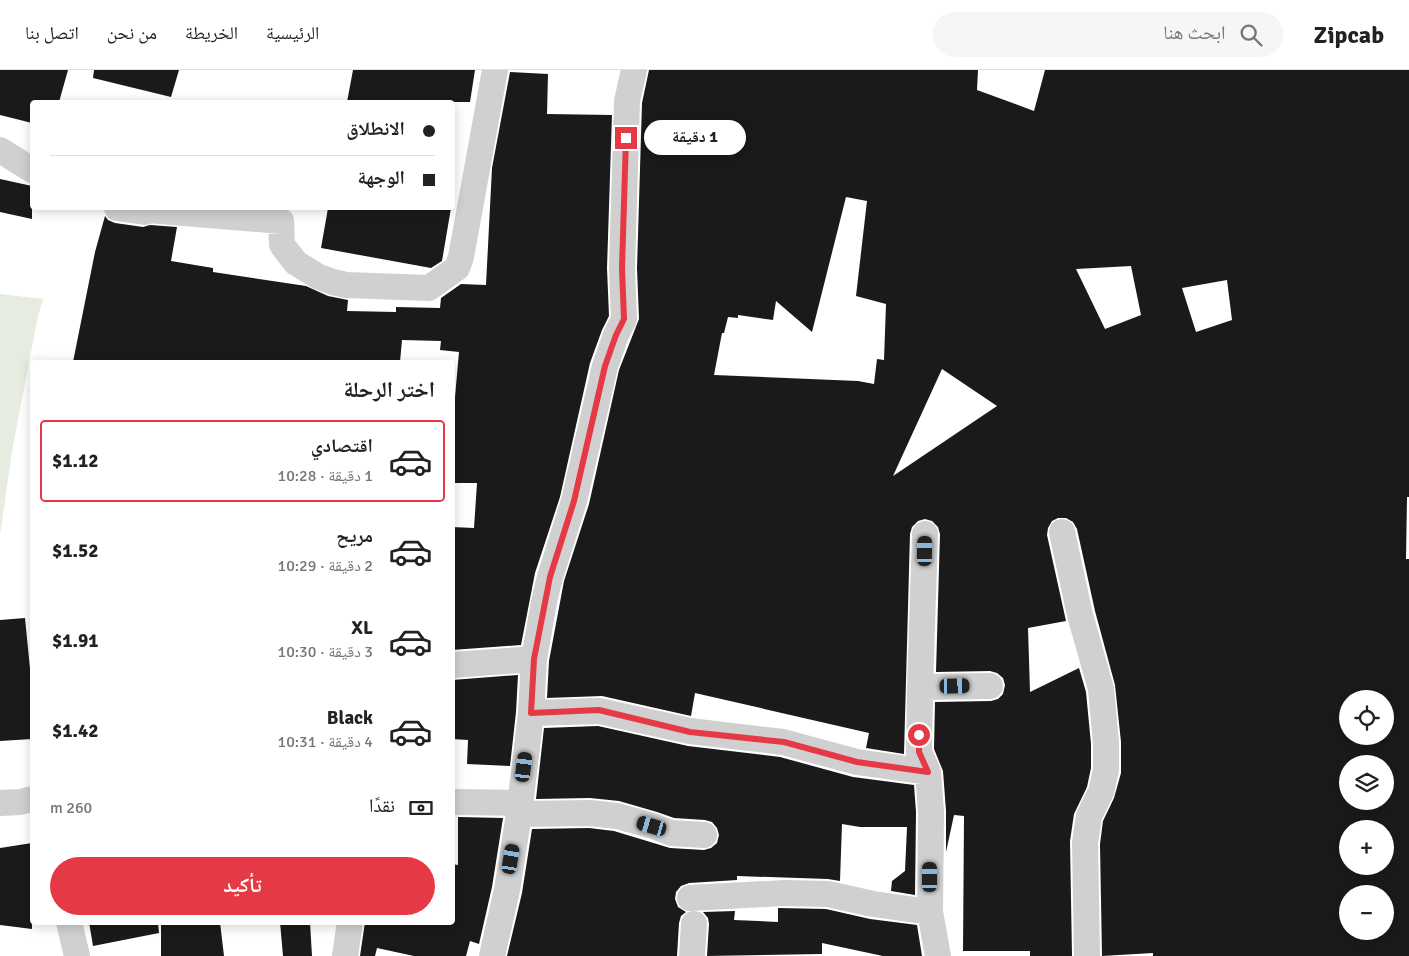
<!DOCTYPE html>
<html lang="ar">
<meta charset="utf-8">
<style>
:root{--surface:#fff;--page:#f6f6f6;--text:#222;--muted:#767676;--line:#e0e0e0;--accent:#e63946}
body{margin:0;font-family:Signika,"Noto Naskh Arabic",sans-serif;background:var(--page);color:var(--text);direction:rtl;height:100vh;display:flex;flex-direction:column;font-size:19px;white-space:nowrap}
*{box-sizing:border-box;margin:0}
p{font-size:16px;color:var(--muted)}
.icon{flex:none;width:28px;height:28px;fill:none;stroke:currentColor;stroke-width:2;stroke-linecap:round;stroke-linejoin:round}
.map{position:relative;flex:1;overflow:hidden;direction:ltr}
.side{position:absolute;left:30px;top:290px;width:425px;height:565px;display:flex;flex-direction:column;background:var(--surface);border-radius:5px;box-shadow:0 2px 12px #0003;direction:rtl}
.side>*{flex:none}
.banner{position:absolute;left:30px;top:30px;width:425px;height:110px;border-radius:5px;box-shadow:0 2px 12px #0003;direction:rtl;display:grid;align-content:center;height:110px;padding:0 20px;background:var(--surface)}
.buttons{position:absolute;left:1339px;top:620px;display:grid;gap:10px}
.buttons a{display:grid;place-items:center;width:55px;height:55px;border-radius:50%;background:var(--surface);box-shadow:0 2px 12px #0003;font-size:25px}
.end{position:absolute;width:22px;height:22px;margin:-11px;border:6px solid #e63946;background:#fff;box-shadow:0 0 0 2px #fff}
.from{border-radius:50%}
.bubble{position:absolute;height:35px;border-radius:18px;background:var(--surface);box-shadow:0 2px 12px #0003;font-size:16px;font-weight:700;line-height:35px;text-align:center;direction:rtl}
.car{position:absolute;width:15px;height:30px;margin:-15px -8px;border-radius:6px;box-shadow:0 0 4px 1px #0007;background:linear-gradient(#222 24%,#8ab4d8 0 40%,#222 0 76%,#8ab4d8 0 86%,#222 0)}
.banner b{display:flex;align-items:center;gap:18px;height:48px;font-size:19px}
.banner b+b{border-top:1px solid var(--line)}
.banner i{width:12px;height:12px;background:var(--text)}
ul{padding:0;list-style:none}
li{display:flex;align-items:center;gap:15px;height:82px;margin:0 10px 8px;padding:0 10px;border:2px solid transparent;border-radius:5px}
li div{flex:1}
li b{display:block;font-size:19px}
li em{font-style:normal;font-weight:700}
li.active{border-color:var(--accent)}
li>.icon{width:45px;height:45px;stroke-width:1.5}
h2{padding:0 20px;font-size:22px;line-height:60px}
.pay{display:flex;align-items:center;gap:12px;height:55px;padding:0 20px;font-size:19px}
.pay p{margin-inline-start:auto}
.cta{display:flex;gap:10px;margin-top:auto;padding:10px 20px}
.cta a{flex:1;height:58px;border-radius:30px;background:var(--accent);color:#fff;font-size:20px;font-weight:700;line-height:58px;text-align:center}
header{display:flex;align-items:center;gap:30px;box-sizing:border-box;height:70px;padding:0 25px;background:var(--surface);border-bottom:1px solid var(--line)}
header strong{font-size:24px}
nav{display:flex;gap:28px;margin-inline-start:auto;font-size:18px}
.search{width:350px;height:45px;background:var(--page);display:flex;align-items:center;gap:12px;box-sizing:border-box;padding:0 18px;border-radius:28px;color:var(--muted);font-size:19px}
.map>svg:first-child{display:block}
</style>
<header>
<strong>Zipcab</strong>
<div class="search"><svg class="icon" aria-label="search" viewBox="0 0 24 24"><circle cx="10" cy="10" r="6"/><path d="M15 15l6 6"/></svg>ابحث هنا</div>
<nav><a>الرئيسية</a><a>الخريطة</a><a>من نحن</a><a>اتصل بنا</a></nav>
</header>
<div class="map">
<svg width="1409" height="886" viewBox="0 0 1409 886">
<rect width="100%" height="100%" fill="#fff"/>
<!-- green -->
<path fill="#e6ecdf" d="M 0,224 L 43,229 L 38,246 L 13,375 L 0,465 Z"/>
<!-- building -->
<path fill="#1a1a1a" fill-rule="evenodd" d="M 0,0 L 68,0 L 59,32 L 32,32 L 32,53 L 0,45 Z
M 94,0 L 179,0 L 171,27 L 93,8 Z
M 353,0 L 475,0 L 470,32 L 347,32 Z
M 649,0 L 978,0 L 977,20 L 1034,41 L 1045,0 L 1409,0 L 1409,427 L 1407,427 L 1406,489 L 1409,489 L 1409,886 L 1153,886 L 1153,883 L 1102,886 L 1100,774 L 1103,751 L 1114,728 L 1121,703 L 1121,672 L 1115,615 L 1095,541 L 1077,459 L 1073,452 L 1066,448 L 1058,448 L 1052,451 L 1048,458 L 1047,465 L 1066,551 L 1028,558 L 1030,622 L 1079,598 L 1086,622 L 1091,674 L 1091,698 L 1087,717 L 1074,744 L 1070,771 L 1072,886 L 1030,886 L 1030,881 L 963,881 L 964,746 L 954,745 L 946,782 L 946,741 L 943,701 L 934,679 L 935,632 L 991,631 L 998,629 L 1003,624 L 1005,615 L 1003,608 L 997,603 L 990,601 L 936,602 L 940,464 L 938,457 L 932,451 L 925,449 L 918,451 L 912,457 L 910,464 L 904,684 L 866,678 L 869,663 L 695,623 L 691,646 L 602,626 L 547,628 L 549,591 L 564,511 L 589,434 L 619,300 L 639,249 L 637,198 L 642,33 ZM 846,127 L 867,131 L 856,226 L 886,234 L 884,290 L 877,289 L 874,314 L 858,311 L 714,305 L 722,263 L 724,263 L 728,247 L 738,248 L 738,245 L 773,250 L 776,231 L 812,262 ZM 1131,196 L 1141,245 L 1105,259 L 1076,199 ZM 1227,210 L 1232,250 L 1196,262 L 1182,218 ZM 942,299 L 997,336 L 893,406 ZM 1348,629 L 1385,629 L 1385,666 L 1348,666 ZM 1348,694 L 1385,694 L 1385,731 L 1348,731 ZM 1348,759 L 1385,759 L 1385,796 L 1348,796 ZM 1348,824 L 1385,824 L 1385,861 L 1348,861 Z
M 510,2 L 548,4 L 547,44 L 612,45 L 607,198 L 609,246 L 602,260 L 590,293 L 560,427 L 535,503 L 521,575 L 452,580 L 452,457 L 474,458 L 477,413 L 452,413 L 452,361 L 459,282 L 440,280 L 441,271 L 402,270 L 400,292 L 73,292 L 95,182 L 105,146 L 108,150 L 115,153 L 143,157 L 150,155 L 177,157 L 171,191 L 213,198 L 213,202 L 306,216 L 328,226 L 348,230 L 347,241 L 396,242 L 396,237 L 440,238 L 441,228 L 461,214 L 486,215 L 492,98 Z
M 0,109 L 32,116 L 32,149 L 0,142 Z
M 328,138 L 451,138 L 442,191 L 431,198 L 321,178 Z
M 25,548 L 32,619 L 32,669 L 0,671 L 0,550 Z
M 518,605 L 516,642 L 510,696 L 467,694 L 468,670 L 452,669 L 452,610 Z
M 598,656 L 688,676 L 780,687 L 853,707 L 914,715 L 916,742 L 915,825 L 891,821 L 892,811 L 905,801 L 907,757 L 860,757 L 842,754 L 840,811 L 828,809 L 737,806 L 737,810 L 689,813 L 681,816 L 676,822 L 675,829 L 678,837 L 686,842 L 681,846 L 679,853 L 677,886 L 507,886 L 522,823 L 532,759 L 589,758 L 614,761 L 670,778 L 704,780 L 711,778 L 717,773 L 719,765 L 717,758 L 712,752 L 705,750 L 674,748 L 657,742 L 619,731 L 590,728 L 536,729 L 544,658 Z
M 458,747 L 503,748 L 492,817 L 479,874 L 470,871 L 466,886 L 414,886 L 377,878 L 375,886 L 360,886 L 365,852 L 452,852 L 452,794 L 458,795 Z
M 32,773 L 32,859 L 0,855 L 0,778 Z
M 778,838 L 826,839 L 870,849 L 917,855 L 922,886 L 883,886 L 822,873 L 822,884 L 707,886 L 709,854 L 708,848 L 703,842 L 735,841 L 734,850 L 778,852 Z
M 89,852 L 158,852 L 159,863 L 93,876 Z
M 161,852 L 220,852 L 224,886 L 161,886 Z
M 280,852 L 310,852 L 312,886 L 283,886 Z"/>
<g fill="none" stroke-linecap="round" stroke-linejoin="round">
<!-- street -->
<path stroke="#d0d0d0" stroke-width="26" d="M 0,80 L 32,100
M 117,138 L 145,142 L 148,140 L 281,151 L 282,175 L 296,193 L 319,207 L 333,212 L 346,215 L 429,218 L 457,198 L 461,187 L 495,0
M 1062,462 L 1080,545 L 1101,619 L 1106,673 L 1106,700 L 1101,722 L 1089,746 L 1085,773 L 1087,886
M 925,464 L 920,617 L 919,682 L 928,702 L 931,742 L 930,842 L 938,886
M 452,595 L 534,589
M 920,617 L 990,616
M 531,643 L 599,641 L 690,661 L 783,672 L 857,692 L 928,702
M 456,732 L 520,733
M 0,733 L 20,732 L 32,729
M 519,744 L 590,743 L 617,746 L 653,756 L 671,763 L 704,765
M 690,828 L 784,823 L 828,824 L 873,834 L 930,842
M 69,852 L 77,886
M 345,886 L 350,852
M 492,886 L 507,820 L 519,744 L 531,643 L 534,589 L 544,532 L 550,507 L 574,431 L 605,296 L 616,265 L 624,249 L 622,198 L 627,31 L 634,0
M 692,886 L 694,854"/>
</g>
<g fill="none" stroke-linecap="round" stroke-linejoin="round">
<!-- route -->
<path stroke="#e63946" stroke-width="6" d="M 626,68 L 622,198 L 624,249 L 616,265 L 605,296 L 574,431 L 550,507 L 534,589 L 531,643 L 599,640 L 690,662 L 784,672 L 857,692 L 928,702 L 919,682 L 919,665"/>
</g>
</svg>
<div class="buttons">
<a><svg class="icon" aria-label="locate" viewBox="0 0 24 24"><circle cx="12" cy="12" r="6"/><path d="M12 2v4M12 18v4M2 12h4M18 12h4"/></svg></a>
<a><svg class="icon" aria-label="layers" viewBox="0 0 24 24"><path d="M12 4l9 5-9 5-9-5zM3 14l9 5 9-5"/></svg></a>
<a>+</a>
<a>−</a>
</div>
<i class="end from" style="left:919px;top:665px"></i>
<i class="end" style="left:626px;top:68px"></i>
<div class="bubble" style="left:644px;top:50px;width:102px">1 دقيقة</div>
<i class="car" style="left:925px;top:481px;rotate:1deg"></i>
<i class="car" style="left:955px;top:616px;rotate:89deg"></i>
<i class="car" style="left:524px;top:697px;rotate:7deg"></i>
<i class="car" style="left:652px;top:756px;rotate:286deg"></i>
<i class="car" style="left:511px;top:789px;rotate:9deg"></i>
<i class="car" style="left:930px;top:807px;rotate:0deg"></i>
<div class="banner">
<b><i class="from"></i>الانطلاق</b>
<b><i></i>الوجهة</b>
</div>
<section class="side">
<h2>اختر الرحلة</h2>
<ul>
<li class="active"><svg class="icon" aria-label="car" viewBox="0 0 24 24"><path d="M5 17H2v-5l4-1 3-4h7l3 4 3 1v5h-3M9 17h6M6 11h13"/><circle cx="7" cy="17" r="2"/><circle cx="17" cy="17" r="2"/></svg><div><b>اقتصادي</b><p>1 دقيقة · 10:28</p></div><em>$1.12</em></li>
<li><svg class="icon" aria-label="car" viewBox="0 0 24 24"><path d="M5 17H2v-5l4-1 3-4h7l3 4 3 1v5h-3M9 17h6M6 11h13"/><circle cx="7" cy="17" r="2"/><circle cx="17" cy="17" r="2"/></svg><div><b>مريح</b><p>2 دقيقة · 10:29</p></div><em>$1.52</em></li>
<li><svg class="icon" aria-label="car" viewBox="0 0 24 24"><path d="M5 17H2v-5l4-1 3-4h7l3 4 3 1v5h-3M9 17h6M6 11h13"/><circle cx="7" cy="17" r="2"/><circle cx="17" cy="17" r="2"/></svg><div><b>XL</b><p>3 دقيقة · 10:30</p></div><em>$1.91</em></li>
<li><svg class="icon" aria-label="car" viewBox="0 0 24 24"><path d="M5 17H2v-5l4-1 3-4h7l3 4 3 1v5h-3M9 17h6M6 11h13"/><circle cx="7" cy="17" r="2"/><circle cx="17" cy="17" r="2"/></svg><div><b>Black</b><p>4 دقيقة · 10:31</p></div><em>$1.42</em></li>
</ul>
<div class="pay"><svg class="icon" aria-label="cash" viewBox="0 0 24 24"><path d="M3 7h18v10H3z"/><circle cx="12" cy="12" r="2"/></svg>نقدًا<p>260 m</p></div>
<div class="cta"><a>تأكيد</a></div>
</section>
</div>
